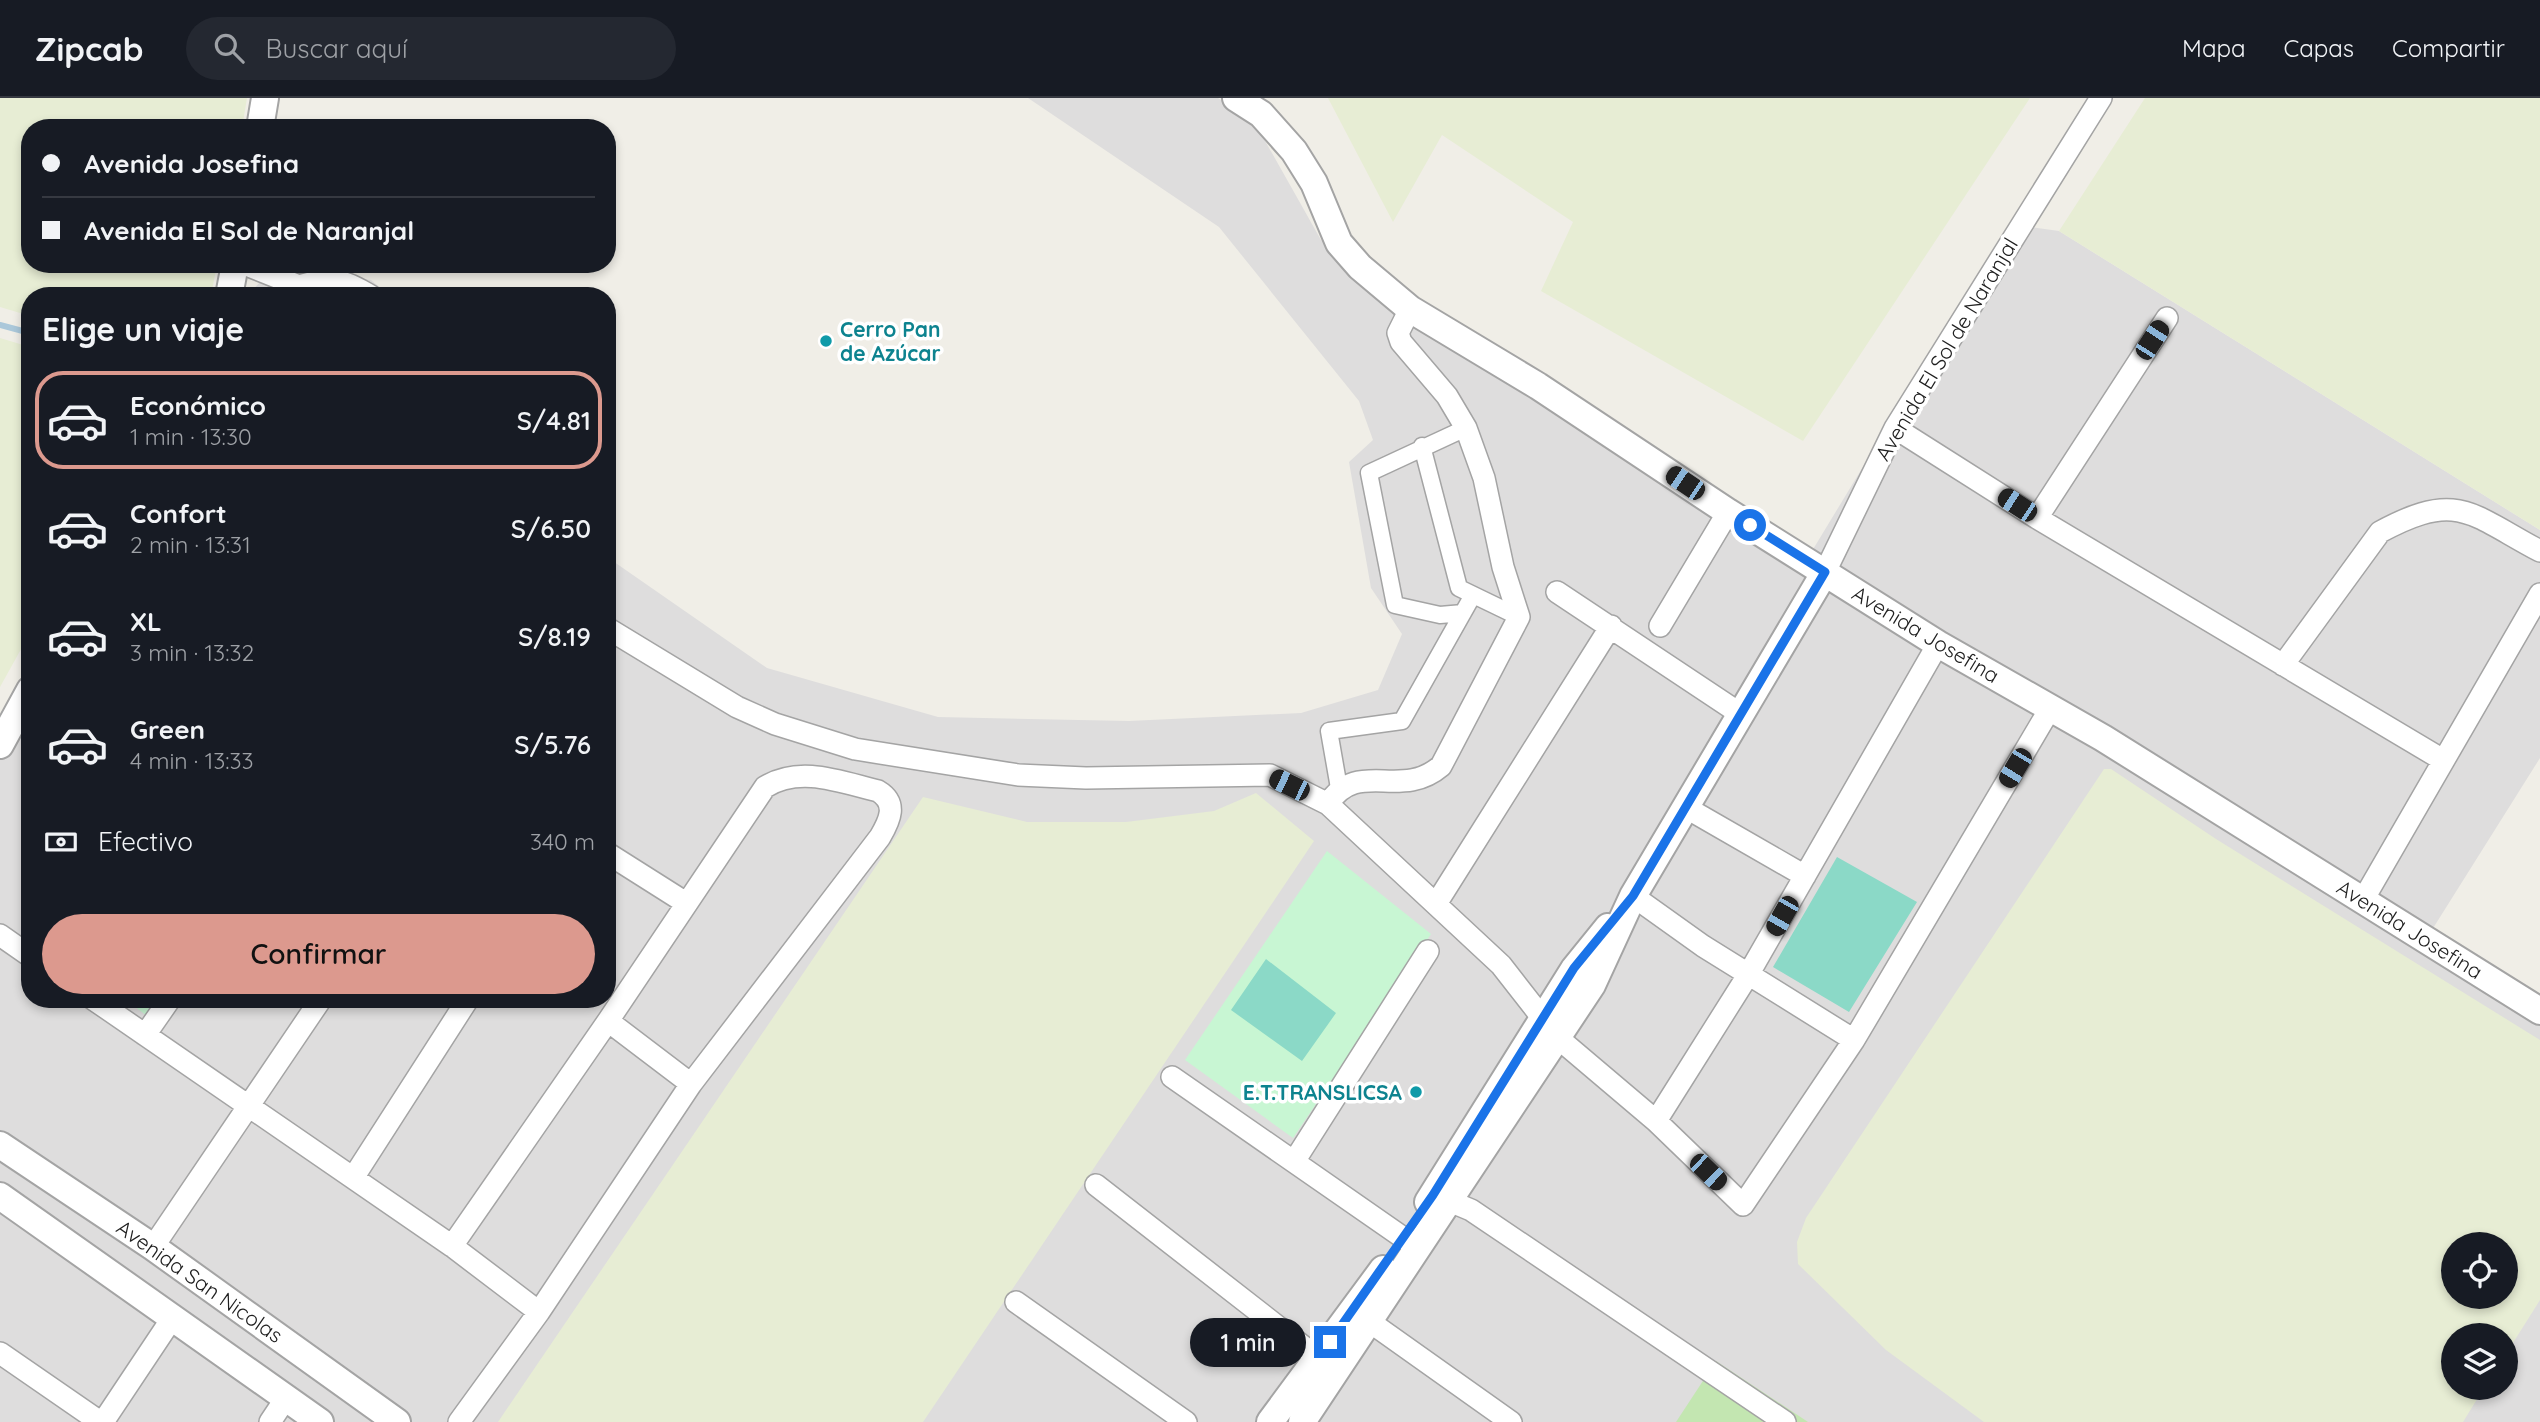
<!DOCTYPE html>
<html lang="es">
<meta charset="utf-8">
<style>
:root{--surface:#171b24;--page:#242831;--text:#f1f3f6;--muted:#9ea1a6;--line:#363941;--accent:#dc998e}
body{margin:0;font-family:Quicksand,sans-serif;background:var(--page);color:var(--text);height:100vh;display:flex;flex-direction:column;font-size:26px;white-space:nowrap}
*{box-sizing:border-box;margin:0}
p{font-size:23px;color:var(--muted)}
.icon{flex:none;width:38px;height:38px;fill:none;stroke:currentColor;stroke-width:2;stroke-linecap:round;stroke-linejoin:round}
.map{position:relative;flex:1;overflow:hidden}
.panel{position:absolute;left:21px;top:189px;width:595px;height:721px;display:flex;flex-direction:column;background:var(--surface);border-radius:28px;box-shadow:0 4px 10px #0003}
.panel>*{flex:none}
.hud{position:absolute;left:21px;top:21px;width:595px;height:154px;border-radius:28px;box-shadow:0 4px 10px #0003;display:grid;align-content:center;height:154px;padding:0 21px;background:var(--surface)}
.controls{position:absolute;left:2441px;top:1134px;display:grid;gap:14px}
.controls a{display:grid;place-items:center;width:77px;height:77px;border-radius:50%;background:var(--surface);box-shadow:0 4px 10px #0003;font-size:35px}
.end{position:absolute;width:32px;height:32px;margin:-16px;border:9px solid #1a73e8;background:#fff;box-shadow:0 0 0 4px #fff}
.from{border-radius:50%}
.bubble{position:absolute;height:49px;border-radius:24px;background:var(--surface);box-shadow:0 4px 10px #0003;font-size:23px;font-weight:600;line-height:49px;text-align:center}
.car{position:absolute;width:21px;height:42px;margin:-21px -10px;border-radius:9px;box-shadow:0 0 5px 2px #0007;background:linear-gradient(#222 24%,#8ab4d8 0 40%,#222 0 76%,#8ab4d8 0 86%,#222 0)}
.hud b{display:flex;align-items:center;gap:24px;height:66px;font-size:26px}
.hud b+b{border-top:2px solid var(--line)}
.hud i{width:18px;height:18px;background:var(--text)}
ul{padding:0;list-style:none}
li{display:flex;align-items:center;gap:21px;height:98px;margin:0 14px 10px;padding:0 7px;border:4px solid transparent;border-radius:28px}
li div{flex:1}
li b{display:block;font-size:26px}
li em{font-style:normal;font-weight:600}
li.on{border-color:var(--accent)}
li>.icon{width:63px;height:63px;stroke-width:1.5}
h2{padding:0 21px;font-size:32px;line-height:84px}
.pay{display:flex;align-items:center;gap:18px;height:77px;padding:0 21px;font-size:26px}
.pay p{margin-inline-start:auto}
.button{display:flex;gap:14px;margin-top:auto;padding:14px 21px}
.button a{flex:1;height:80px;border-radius:42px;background:var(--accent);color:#111;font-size:28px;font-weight:600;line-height:80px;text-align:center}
header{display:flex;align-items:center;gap:42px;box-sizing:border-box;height:98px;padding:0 35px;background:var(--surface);border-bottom:2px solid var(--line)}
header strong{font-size:33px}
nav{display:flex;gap:38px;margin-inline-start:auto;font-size:24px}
.search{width:490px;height:63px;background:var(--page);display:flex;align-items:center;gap:18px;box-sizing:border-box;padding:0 24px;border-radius:38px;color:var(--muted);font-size:26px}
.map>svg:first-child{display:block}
</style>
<header>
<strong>Zipcab</strong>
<div class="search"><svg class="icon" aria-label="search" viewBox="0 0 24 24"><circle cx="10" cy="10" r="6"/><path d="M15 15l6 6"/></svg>Buscar aquí</div>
<nav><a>Mapa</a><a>Capas</a><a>Compartir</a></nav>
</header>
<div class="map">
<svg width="2540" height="1324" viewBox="0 0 2540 1324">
<rect width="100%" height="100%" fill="#f0eee7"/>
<!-- residential -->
<path fill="#dedddd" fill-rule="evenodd" d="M 1028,0 L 1218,0 L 1255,25 L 1321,142 L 1812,453 L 2010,126 L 2059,133 L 2540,432 L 2540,660 L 2430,835 L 2540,912 L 2540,1324 L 0,1324 L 0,653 L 30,597 L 30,901 L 607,901 L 607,459 L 767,570 L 938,619 L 1129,623 L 1301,615 L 1378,592 L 1402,536 L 1371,490 L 1349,364 L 1373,342 L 1359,303 L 1219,129 ZM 2454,1146 L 2506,1146 L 2506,1199 L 2454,1199 ZM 2454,1237 L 2506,1237 L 2506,1290 L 2454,1290 Z
M 274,169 L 371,182 L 390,198 L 247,198 Z"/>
<!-- farmland -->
<path fill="#e7edd4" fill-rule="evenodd" d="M 0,0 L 247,0 L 242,30 L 30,30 L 30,166 L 217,166 L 211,198 L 30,198 L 30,218 L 0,209 Z
M 1328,0 L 2030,0 L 1803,343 L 1541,193 L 1573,124 L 1442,37 L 1393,124 Z
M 2145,0 L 2540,0 L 2540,432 L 2059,133 Z
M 0,240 L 30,249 L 30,535 L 0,589 Z
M 2104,671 L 2111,671 L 2216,741 L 2540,942 L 2540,1202 L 2506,1256 L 2506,1237 L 2454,1237 L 2454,1290 L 2484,1290 L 2463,1324 L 1984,1324 L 1886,1252 L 1798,1166 L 1797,1144 L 1806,1120 ZM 2506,1146 L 2506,1199 L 2454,1199 L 2454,1146 Z
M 1256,695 L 1314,743 L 923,1324 L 498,1324 L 923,699 L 1027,724 L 1126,724 L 1214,713 Z"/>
<!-- grass -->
<path fill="#c3e6b1" d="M 1716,1263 L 1808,1324 L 1676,1324 Z"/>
<!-- park -->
<path fill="#c8f6d3" d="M 1327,753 L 1431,836 L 1293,1040 L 1185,962 Z
M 125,901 L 158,901 L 147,918 Z"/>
<!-- pitch -->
<path fill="#8bd9c7" d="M 1837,759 L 1917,804 L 1849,914 L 1773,869 Z
M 1266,861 L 1336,915 L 1302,963 L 1231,912 Z"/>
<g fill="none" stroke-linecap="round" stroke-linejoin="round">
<!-- stream -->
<path stroke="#abc8da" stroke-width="6" d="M 0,227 L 30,235"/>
<defs>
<path id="pedestrian" d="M 1422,348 L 1459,490 L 1519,519
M 1463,515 L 1440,517 L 1395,507 L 1369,375 L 1466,330
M 1339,690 L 1329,633 L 1402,623 L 1473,497"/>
<path id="minor" d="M 244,166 L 299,188 L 306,198
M 299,188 C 333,179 341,180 371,198
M 1895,330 L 2037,420 L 2443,662
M 2037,420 L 2167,220
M 1825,474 L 1895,330 L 2101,0
M 1557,494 L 1739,615
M 1660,528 L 1728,414
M 607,530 L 737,609 L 775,626 L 855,651 L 1018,677 L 1086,680 L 1270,677 L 1328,706 L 1501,867 L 1558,940 L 1656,1023 L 1743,1107 L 1854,942 L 2051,609
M 2283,567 L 2380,434 C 2458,392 2470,416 2540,453
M 1328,706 C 1358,660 1400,703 1441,668 L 1519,519 L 1503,469 L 1484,380 L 1466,330 L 1447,298 L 1401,244 L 1398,235 L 1410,211
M 1685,709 L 1805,778
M 607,755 L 686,805
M 1633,798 L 1703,848 L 1854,942
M 2363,802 L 2540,496
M 1436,806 L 1611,528
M 0,837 L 30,858
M 93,901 L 452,1148 L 539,1214
M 608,923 L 691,986
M 145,937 L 170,901
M 1172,979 L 1418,1150
M 1656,1023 L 1748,877 L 1938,546
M 1295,1062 L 1428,853
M 353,1080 L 468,901
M 1096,1087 L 1318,1260
M 1435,1097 L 1471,1112 L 1785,1324
M 452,1148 L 608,923 L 765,689 C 800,667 841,684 878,693 C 898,705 890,722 880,739 L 691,986 L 539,1214 L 459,1324
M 153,1149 L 321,901
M 1016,1204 L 1186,1324
M 1356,1214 L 1511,1324
M 0,1255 L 100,1324
M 103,1324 L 173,1219
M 270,1324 L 286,1300"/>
<path id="tertiary" d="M 1236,0 L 1261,16 L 1294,53 L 1314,85 L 1339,145 L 1360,169 L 1410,211 L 1538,288 L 1728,414 L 1938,546 L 2103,640 L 2540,913
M 260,30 L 265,0
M 229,198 L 235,166
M 0,647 L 30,592
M 0,1047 L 153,1149 L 397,1324
M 0,1098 L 320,1324
M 1428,1104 L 1574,871 L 1608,829
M 1270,1324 L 1383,1171
M 1302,1324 L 1592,887 L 1633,798 L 1825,474"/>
</defs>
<!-- pedestrian casing -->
<use href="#pedestrian" stroke="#a4a4a4" stroke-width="19"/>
<!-- minor casing -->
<use href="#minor" stroke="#a4a4a4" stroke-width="24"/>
<!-- tertiary casing -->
<use href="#tertiary" stroke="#a4a4a4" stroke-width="30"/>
<!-- pedestrian -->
<use href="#pedestrian" stroke="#fff" stroke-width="16"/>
<!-- minor -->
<use href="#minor" stroke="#fff" stroke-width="21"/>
<!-- tertiary -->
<use href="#tertiary" stroke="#fff" stroke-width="26"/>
</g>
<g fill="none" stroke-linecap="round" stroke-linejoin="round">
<!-- route -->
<path stroke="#1a73e8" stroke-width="9" d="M 1330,1244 L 1433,1097 L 1574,870 L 1633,798 L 1825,474 L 1750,427"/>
</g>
<!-- markers -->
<g fill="#0f9aa8" stroke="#fff" stroke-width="2.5">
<circle cx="826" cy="243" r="7"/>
<circle cx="1416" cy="994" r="7"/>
</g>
<g text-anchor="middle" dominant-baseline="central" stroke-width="7" stroke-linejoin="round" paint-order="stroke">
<!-- culture labels -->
<g font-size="21" font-weight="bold" fill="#0d838f" stroke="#fff" text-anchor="start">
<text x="840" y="231">Cerro Pan<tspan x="840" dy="24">de Azúcar</tspan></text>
<text x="1402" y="994" text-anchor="end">E.T.TRANSLICSA</text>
</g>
<!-- street labels -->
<g font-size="21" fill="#202020" stroke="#fff">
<text transform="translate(1946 251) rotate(-59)">Avenida El Sol de Naranjal</text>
<text transform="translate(1926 536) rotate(31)">Avenida Josefina</text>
<text transform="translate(2410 831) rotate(32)">Avenida Josefina</text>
<text transform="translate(200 1183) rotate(35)">Avenida San Nicolas</text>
</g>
</g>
</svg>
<div class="controls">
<a><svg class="icon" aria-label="locate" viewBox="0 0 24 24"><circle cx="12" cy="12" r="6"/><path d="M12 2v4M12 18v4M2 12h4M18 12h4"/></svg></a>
<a><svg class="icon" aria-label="layers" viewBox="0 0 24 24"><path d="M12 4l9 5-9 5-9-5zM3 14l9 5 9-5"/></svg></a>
</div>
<i class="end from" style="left:1750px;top:427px"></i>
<i class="end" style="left:1330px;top:1244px"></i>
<div class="bubble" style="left:1190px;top:1220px;width:116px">1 min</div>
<i class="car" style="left:2152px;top:242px;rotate:33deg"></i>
<i class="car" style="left:1685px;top:385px;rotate:304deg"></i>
<i class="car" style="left:2017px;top:407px;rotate:303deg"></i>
<i class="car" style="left:2015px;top:670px;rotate:211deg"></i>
<i class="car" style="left:1289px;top:687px;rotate:296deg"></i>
<i class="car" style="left:1782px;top:818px;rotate:210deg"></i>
<i class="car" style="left:1708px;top:1074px;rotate:134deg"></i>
<div class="hud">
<b><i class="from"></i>Avenida Josefina</b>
<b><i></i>Avenida El Sol de Naranjal</b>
</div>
<section class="panel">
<h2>Elige un viaje</h2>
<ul>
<li class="on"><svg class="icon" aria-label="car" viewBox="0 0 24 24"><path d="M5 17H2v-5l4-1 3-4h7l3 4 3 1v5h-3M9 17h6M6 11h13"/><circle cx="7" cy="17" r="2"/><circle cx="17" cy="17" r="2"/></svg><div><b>Económico</b><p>1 min · 13:30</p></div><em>S/4.81</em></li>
<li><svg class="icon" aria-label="car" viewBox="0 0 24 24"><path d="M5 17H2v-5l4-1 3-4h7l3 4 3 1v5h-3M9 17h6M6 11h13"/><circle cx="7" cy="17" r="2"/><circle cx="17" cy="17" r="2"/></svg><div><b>Confort</b><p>2 min · 13:31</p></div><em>S/6.50</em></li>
<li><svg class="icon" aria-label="car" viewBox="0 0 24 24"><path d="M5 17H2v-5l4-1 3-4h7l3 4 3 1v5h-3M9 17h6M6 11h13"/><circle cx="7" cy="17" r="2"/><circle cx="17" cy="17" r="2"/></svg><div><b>XL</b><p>3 min · 13:32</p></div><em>S/8.19</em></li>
<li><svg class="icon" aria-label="car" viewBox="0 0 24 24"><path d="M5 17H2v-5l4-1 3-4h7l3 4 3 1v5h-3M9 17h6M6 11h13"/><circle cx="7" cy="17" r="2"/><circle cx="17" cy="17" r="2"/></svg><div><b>Green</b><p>4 min · 13:33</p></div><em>S/5.76</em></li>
</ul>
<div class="pay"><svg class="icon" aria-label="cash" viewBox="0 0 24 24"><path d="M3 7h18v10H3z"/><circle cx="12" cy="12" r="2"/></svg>Efectivo<p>340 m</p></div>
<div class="button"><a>Confirmar</a></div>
</section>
</div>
